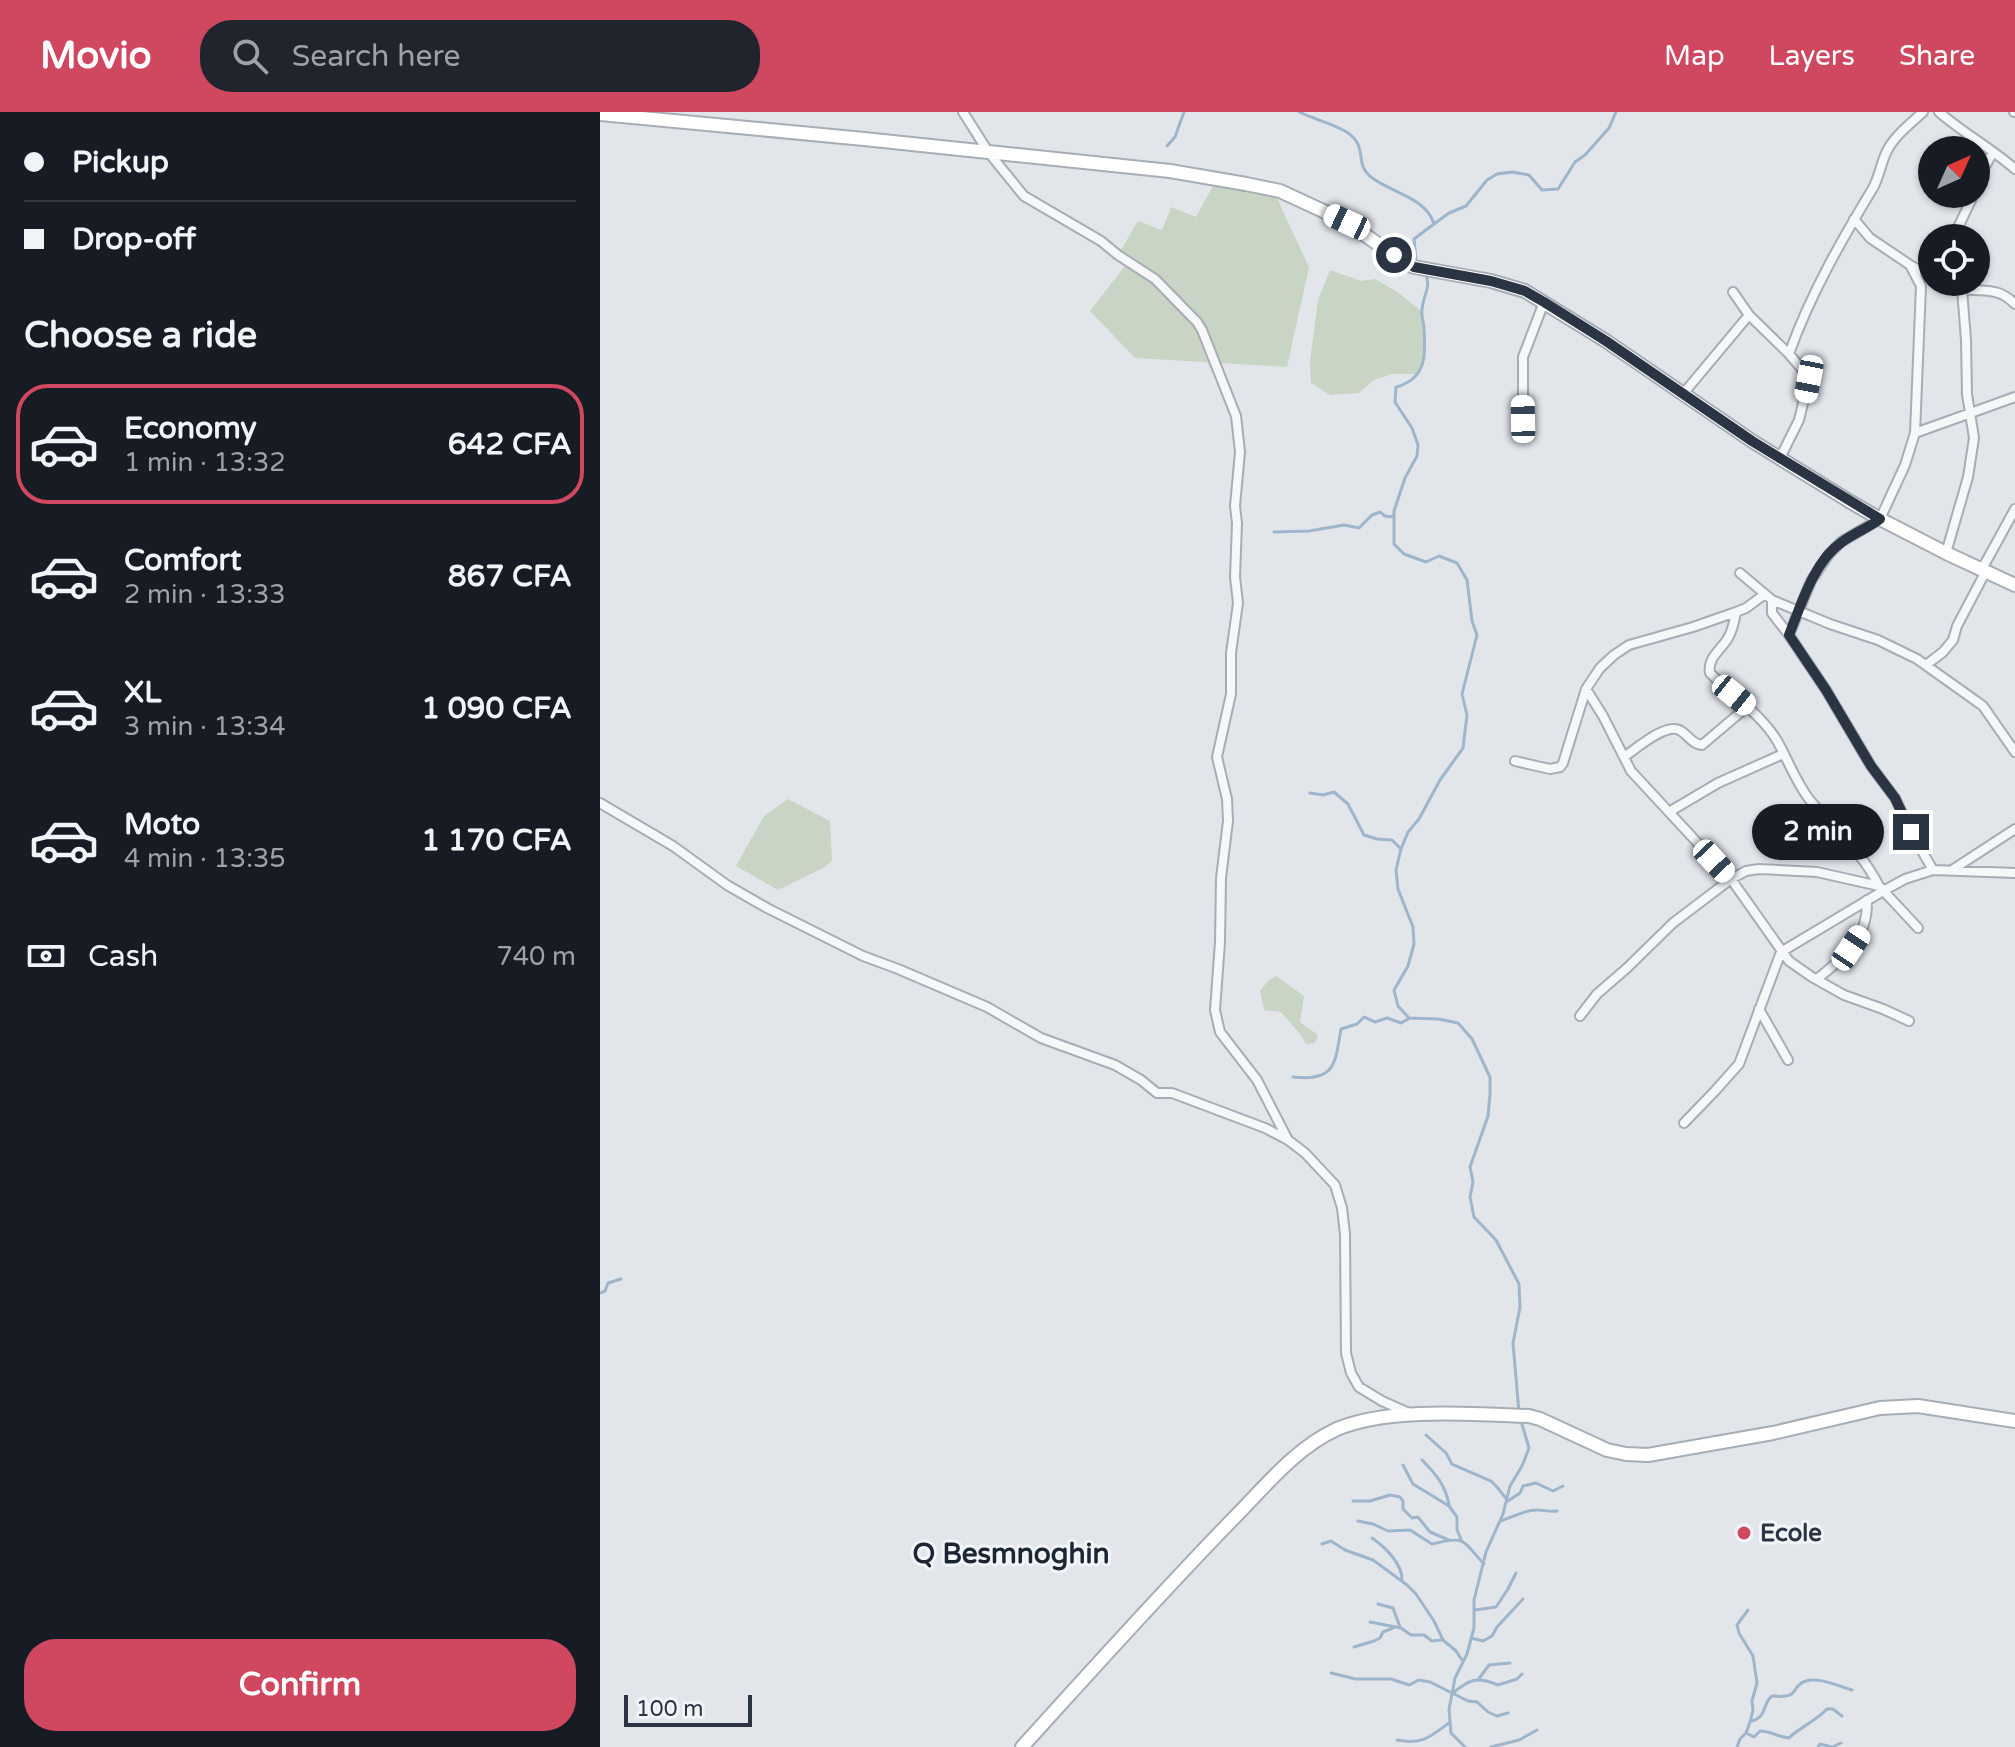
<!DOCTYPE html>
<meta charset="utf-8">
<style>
:root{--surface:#171b24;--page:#20242c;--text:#f1f3f6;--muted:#9ea1a6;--line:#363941;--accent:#cf4860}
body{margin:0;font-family:"Varela Round",sans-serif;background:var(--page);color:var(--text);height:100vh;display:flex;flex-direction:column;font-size:30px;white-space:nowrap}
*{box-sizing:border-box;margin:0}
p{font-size:26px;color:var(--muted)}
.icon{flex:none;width:44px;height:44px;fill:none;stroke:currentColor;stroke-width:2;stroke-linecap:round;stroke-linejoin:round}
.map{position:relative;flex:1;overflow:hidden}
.panel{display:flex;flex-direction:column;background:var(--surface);width:600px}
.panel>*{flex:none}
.hud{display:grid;align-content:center;height:176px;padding:0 24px;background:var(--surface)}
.needle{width:52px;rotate:45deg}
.fabs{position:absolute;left:1318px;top:24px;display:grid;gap:16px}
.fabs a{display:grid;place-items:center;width:72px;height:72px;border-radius:50%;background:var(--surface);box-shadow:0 2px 6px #0004;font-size:40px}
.scale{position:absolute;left:24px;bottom:20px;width:128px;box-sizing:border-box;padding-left:8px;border:4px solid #2a3443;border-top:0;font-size:22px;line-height:28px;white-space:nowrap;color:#2a3443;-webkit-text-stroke:6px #f2f5f8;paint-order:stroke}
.end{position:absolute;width:36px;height:36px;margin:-18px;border:10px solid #2a3443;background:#fff;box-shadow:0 0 0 4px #fff}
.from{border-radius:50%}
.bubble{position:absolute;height:56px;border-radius:28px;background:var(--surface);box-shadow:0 2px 6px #0004;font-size:26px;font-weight:800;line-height:56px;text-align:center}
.car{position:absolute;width:24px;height:48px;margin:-24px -12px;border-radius:10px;box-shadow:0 0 6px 2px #0007;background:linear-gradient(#fff 24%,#345 0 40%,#fff 0 76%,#345 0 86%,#fff 0)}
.hud b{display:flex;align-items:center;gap:28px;height:76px;font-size:30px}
.hud b+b{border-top:2px solid var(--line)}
.hud i{width:20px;height:20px;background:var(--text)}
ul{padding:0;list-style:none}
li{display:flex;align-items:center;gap:24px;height:120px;margin:0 16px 12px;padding:0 8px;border:4px solid transparent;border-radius:32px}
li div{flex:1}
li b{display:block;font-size:30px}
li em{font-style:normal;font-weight:800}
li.on{border-color:var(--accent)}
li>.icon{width:72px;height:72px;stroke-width:1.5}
h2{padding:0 24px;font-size:36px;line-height:96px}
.pay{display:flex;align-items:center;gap:20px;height:88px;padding:0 24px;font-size:30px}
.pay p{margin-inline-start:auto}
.action{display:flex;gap:16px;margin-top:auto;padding:16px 24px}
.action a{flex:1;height:92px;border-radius:32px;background:var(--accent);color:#fff;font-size:32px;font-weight:800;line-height:92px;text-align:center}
header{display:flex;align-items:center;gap:48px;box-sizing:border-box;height:112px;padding:0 40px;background:var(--accent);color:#fff}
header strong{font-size:38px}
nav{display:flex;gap:44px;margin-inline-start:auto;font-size:28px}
.search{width:560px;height:72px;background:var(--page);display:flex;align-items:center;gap:20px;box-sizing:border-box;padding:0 28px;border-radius:32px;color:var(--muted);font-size:30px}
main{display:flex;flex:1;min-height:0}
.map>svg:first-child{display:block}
</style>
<header>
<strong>Movio</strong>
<div class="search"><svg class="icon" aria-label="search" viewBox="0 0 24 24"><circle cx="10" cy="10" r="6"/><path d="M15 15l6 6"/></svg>Search here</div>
<nav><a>Map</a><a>Layers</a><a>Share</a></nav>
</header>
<main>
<section class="panel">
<div class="hud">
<b><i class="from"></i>Pickup</b>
<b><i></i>Drop-off</b>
</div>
<h2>Choose a ride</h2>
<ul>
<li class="on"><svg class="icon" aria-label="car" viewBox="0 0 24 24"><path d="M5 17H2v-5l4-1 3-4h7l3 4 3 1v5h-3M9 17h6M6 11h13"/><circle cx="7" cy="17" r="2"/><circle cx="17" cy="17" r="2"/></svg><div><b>Economy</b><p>1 min · 13:32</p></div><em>642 CFA</em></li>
<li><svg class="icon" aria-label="car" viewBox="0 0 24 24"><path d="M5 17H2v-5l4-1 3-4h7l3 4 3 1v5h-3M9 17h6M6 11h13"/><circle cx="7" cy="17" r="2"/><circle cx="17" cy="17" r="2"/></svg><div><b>Comfort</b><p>2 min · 13:33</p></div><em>867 CFA</em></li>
<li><svg class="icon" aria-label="car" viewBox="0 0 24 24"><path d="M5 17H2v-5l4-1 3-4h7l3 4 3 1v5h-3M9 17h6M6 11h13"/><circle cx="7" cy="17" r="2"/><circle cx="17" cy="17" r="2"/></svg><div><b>XL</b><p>3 min · 13:34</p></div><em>1 090 CFA</em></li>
<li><svg class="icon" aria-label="car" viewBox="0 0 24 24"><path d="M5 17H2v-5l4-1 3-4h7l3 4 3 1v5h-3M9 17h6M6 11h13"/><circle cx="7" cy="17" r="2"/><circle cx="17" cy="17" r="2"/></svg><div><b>Moto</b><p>4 min · 13:35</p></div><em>1 170 CFA</em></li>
</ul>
<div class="pay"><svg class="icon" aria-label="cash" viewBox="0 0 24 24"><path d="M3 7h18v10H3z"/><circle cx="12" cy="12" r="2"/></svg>Cash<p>740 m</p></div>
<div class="action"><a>Confirm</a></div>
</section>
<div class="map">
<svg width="1415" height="1635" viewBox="0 0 1415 1635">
<rect width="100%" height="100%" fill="#e2e6eb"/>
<!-- green -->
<path fill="#c8d5c4" d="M 614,72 L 676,84 L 709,155 L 687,255 L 535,246 L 490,199 L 528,150 L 518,143 L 538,109 L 562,118 L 571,95 L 596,105 Z
M 730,158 L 761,169 L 775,167 L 799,181 L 821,199 L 824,214 L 824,252 L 818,262 L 792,262 L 774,268 L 759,281 L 730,283 L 711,271 L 710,249 L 718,188 Z
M 188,687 L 230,709 L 232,749 L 225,755 L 178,778 L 136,754 L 164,704 Z
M 676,864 L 704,884 L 700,910 L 718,923 L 715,931 L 706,932 L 700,922 L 681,900 L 664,898 L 660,879 L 668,869 Z"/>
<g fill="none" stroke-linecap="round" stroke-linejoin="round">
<!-- stream -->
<path stroke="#9eb5cb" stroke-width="3" d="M 699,0 C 714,7 731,11 745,19 C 770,34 753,51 771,65 C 791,81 826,85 834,112 L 814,127 L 816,148 L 819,151
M 567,34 L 575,25 L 584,0
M 834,112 L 849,101 L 866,94 L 887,68 L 897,62 L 912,60 L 929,63 L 942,78 L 958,77 L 975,50 L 985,43 L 1009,16 L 1016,0
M 825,160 C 832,176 823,182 822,198 C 821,204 824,211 824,217 C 826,244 826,267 796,275 L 795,290 L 812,316 L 818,333 L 817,344 L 805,366 L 794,399 L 794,432 L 804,442 L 826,450 L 839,444 L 857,451 L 867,468 L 872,509 L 877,523 L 862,582 L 867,603 L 863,636 L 840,668 L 819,707 L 808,720 L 801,737 L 796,758 L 798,777 L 813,815 L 814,832 L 808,854 L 794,878 L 798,894 L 809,906 L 838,907 L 858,911 L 872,927 L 890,965 L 890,982 L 888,1004 L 870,1055 L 873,1070 L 870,1085 L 874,1105 L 896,1128 L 919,1172 L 920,1195 L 913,1231 L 919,1301
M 674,420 L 709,419 L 744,413 L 759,416 L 772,403 L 780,400 L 785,404 L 794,405
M 710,681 L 723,683 L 734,680 L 748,692 L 764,723 L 777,727 L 792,728 L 801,737
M 693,965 C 736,970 735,951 741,917 L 757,912 L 764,905 L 775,910 L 787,906 L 801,911 L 808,907
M 0,1181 L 5,1179 L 8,1171 L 21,1167
M 826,1323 L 846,1341 L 852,1352 L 891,1369 L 897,1375 L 908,1389 L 920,1381 L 923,1374 L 936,1371 L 953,1379 L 963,1374
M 822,1348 C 836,1362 845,1373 849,1392
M 803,1353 L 813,1372 L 849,1394 L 857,1405 L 857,1418 L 861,1427
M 753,1389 L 770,1389 L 790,1383 L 800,1385 L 803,1389 L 803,1397 L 812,1406 L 818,1405 L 830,1420 L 849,1428
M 758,1409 L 773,1412 L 788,1419 L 810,1418 L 832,1432 C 867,1423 862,1429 884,1452
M 900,1409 C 911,1406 926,1397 938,1398 C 944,1398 950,1400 957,1399
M 772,1426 C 785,1435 803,1452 802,1469
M 722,1432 L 731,1429 L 745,1438 L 773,1448 L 807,1473 L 816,1482 L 834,1509 L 843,1528 L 856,1539 L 862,1548
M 778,1492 L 793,1496 L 800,1515
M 875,1498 L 896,1495 L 908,1477 L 916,1461
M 770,1510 L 801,1516 L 811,1523 L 824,1523 L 832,1529 L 841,1528
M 871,1526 L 883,1529 L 892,1524 L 897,1515 L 923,1487
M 754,1535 L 774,1529 L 780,1526 L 783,1520 L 793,1516
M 731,1561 L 756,1567 L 791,1567 L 809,1573 L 819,1568 L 830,1570 L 868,1589 L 877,1590 L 888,1600 L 897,1604 L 908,1601
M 878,1568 L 889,1553 L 910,1551
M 852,1582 C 869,1567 877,1564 898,1573 L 917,1567 L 922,1562
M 1152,1609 C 1167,1605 1162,1592 1172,1584 C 1203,1587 1188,1575 1206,1569 C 1219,1565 1238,1574 1252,1578
M 1146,1621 L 1154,1625 L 1160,1619 C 1171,1619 1178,1625 1189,1626 C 1200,1615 1216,1609 1227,1597 L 1233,1597 L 1242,1604
M 797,1628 C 823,1633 830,1625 850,1610
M 865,1635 L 851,1621 L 849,1597 L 852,1582 L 855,1566 L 867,1542 L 874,1516 L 874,1488 L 886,1440 L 903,1402 L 910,1374 L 922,1354 L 929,1336 L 921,1309
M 891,1635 L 919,1628 L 937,1618
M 1137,1635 L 1140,1627 L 1146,1621 L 1150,1610 L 1153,1598 L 1152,1589 L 1157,1571 L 1153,1544 L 1139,1521 L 1137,1513 L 1148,1498
M 1218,1635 L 1220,1632 L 1232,1635 L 1241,1631"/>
<defs>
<path id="street" d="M 363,0 L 389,41 L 424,84 L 501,129 L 518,143 L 555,167 L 597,210 L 602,218 L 636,304 L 640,340 L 635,394 L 637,411 L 635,465 L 638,491 L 631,541 L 631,582 L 617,645 L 627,687 L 628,709 L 621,766 L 620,830 L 615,898 L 620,920 L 657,968 L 688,1028
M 1339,0 C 1363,21 1391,36 1415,57
M 1414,0 L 1415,0
M 1376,77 L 1381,62 L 1393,40
M 1353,126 L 1374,82
M 1312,154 L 1332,165
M 1345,170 C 1351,173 1358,176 1364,177 C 1386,180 1398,175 1415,192
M 1133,180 L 1149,203 L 1189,242
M 1083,282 L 1149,203
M 923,307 L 923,245 L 944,190
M 1315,321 L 1415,285
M 1180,346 L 1199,308 L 1209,267 L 1207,263 L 1189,242 C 1210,183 1241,129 1273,76 C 1279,65 1281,52 1286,41 C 1293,25 1310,12 1323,0
M 1346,441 L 1368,365 L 1374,326 L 1367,282 L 1366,228 L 1362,177
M 1382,457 L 1415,397
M 1140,461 L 1172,488 L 1230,512 L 1278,528 L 1317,547 L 1383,594 L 1415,640
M 1172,488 L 1172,501 L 1189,523 L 1226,578 L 1271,654 L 1295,686 L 1311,720 L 1333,758
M 1136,500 C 1134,510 1133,518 1128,526 C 1121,538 1107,546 1110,561 C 1131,583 1159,600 1176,627 C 1188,647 1195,669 1209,687 C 1234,717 1261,738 1279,774
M 1189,523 L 1211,469 L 1229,442 L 1241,430 L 1280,407 L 1305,353 L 1315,321 L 1321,174 L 1310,153 L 1270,126 L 1254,107
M 1326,553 L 1343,540 L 1353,528 L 1357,514 L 1386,459
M 986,577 L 1003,604 L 1031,659 L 1131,767 L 1189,849 L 1212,865 L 1244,883 L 1283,897 L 1309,909
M 1024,645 C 1036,637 1067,609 1081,619 C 1089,624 1092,632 1102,633 L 1148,594
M 915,649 L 950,657 L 960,655 L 963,651 L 986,577 L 1000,556 L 1014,543 L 1029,533 L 1093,515 L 1136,500 L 1146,496 L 1165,482
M 0,691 L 73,734 L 127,773 L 167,796 L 263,844 L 298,857 L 387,895 L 441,926 L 515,953 L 541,968 L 557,981 L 572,981 L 665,1016 L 688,1028 L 705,1041 L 735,1073 L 742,1096 L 745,1122 L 746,1241 L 751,1261 L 759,1275 L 782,1289 L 809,1301
M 1069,700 L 1118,671 L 1183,642
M 1352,758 L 1415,717
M 1217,867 C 1245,844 1268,828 1267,788
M 1159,897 L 1188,948
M 980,904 L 997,882 L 1027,856 L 1073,811 L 1131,767 L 1146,759 L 1159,757 L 1217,760 L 1279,774 L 1318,816
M 1084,1011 L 1114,980 L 1139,952 L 1181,840 L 1283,779 L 1305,767 L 1333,758 L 1415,761"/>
<path id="secondary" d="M 0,2 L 264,27 L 570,59 L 646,72 L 680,79 L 747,110 L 803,150 L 814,155 L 891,169 L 925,179 L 1006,229 L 1152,329 L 1249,389 L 1280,407 L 1346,441 L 1415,473
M 422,1635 C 491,1559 560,1482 632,1408 C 664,1376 695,1336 737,1317 C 788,1295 874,1302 929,1304 L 940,1307 L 1007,1338 L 1026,1342 L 1048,1343 L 1173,1321 L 1280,1296 L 1318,1294 L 1415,1309"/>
</defs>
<!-- street casing -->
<use href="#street" stroke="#a7adb5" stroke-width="12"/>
<!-- secondary casing -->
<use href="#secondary" stroke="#a7adb5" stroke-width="16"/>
<!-- street -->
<use href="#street" stroke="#f5f7f9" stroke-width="8"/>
<!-- secondary -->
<use href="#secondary" stroke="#fff" stroke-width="12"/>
</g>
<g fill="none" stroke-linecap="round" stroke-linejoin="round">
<!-- route -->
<path stroke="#2a3443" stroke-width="10" d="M 794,143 L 814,155 L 891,169 L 925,179 L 944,190 L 1006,229 L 1152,329 L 1280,407 C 1268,416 1254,421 1242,430 C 1214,449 1201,493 1189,523 L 1226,578 L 1271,654 L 1295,686 L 1311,720"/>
</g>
<!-- markers -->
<circle fill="#cf4860" stroke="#f2f5f8" stroke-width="3" cx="1144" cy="1421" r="8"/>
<g text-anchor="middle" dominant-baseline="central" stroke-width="6" stroke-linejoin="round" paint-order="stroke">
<!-- poi labels -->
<g font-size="24" font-weight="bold" fill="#2a3443" stroke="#f2f5f8" text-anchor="start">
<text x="1160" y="1421">Ecole</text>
</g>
<!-- quarter labels -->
<g font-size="28" font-weight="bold" fill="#1c2534" stroke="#f2f5f8">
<text x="411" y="1442">Q Besmnoghin</text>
</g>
</g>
</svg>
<div class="fabs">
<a><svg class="needle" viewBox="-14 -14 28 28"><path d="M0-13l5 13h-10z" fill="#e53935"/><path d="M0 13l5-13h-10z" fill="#9ea1a6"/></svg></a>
<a><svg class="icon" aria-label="locate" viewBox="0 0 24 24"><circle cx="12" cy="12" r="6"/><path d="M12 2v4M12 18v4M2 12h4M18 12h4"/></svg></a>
</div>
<div class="scale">100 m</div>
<i class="end from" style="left:794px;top:143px"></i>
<i class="end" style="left:1311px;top:720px"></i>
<div class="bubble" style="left:1152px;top:692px;width:132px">2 min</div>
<i class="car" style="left:747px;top:110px;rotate:295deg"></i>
<i class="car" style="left:1209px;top:267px;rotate:191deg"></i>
<i class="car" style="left:923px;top:307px;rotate:359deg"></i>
<i class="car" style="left:1134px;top:583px;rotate:129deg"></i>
<i class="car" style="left:1114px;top:749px;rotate:137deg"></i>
<i class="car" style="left:1251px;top:836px;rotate:34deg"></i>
</div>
</main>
